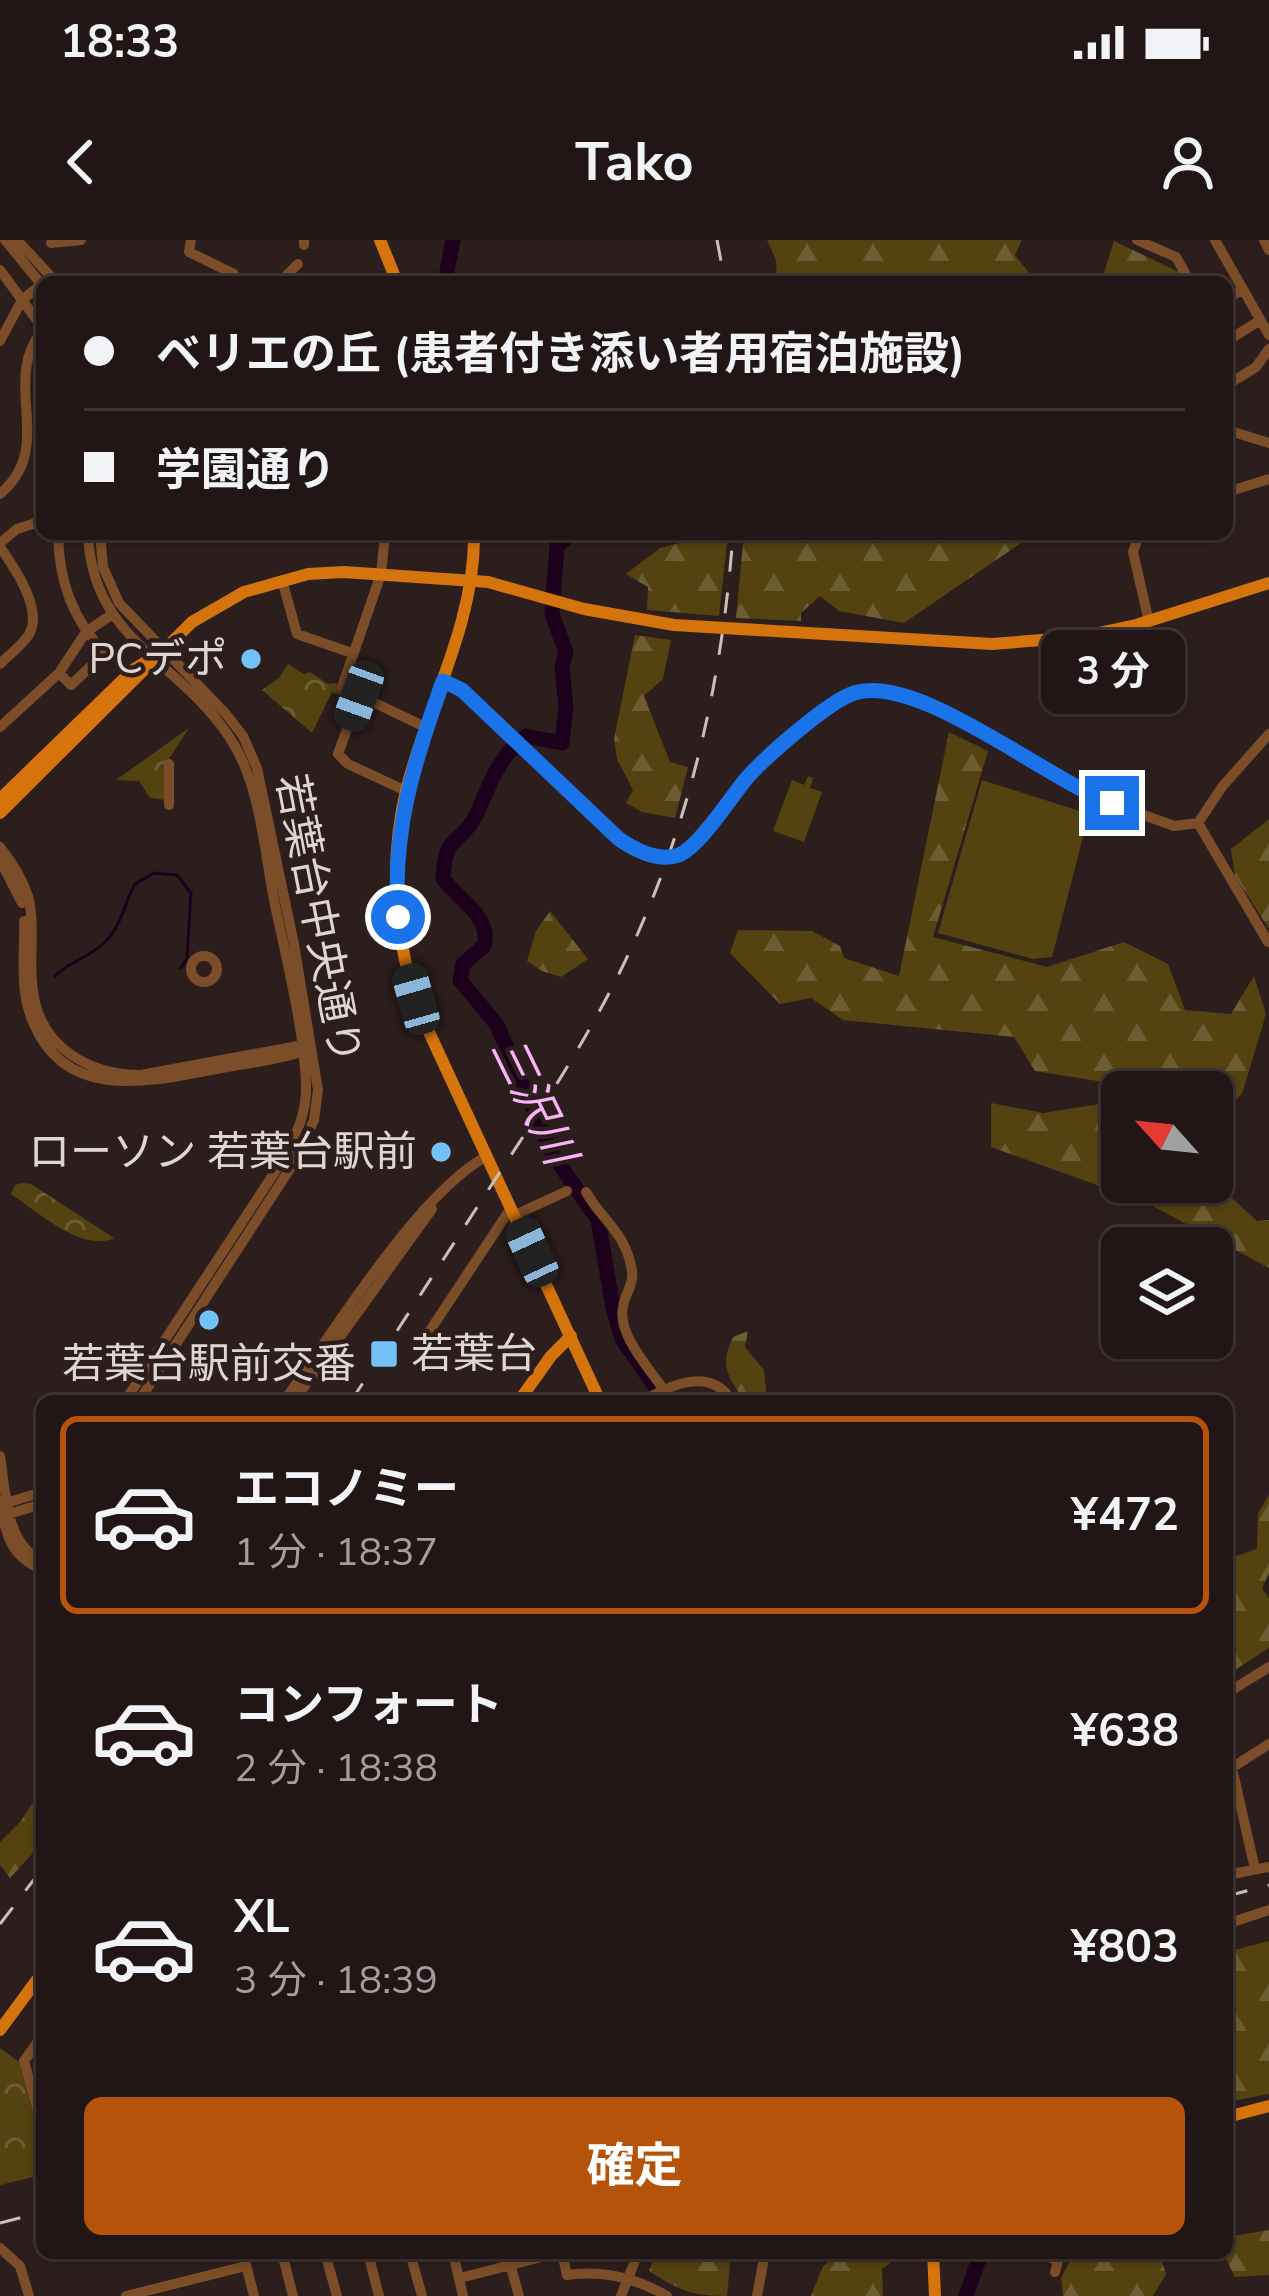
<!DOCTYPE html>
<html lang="ja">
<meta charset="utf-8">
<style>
:root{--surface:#211615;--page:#2d2322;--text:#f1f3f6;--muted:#a29fa0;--line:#3e3534;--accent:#b45309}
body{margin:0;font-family:"Nunito Sans","Noto Sans JP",sans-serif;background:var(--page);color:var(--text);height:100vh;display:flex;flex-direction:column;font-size:45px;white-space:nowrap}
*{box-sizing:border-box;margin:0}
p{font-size:39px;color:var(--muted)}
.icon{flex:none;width:66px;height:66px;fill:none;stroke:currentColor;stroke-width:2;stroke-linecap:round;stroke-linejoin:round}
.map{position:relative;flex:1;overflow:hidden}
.sheet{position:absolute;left:36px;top:1155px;width:1197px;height:864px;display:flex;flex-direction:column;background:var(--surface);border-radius:18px;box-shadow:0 3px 9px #0004,0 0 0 3px var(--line)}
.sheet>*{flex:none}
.banner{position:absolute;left:36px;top:36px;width:1197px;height:264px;border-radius:18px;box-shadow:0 3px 9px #0004,0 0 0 3px var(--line);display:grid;align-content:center;height:264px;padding:0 48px;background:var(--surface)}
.needle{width:78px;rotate:297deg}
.fabs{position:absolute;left:1101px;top:831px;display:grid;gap:24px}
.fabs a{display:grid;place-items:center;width:132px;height:132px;border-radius:18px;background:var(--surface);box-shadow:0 3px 9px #0004,0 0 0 3px var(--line);font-size:60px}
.end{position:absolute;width:54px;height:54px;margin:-27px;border:15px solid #1a73e8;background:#fff;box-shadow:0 0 0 6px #fff}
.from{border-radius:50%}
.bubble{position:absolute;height:84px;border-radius:18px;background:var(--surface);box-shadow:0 3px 9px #0004,0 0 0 3px var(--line);font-size:39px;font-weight:700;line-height:84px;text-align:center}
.car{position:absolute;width:36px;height:72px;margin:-36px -18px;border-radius:15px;box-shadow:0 0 9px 3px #0007;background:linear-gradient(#222 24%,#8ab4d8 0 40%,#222 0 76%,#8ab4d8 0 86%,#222 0)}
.banner b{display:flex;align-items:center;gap:42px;height:114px;font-size:45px}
.banner b+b{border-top:3px solid var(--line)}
.banner i{width:30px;height:30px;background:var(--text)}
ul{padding:21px 0 0;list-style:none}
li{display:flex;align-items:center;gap:36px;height:198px;margin:0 24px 18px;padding:0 24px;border:6px solid transparent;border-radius:18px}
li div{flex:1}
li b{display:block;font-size:45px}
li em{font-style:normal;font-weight:700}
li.active{border-color:var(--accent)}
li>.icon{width:108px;height:108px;stroke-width:1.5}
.cta{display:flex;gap:24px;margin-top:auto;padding:24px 48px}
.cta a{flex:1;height:138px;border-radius:18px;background:var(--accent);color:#fff;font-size:48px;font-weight:700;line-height:138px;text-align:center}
.status{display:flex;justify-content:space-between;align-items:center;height:84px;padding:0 60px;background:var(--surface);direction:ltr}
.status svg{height:33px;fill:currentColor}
header{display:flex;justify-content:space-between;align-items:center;height:156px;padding:0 48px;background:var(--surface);font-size:54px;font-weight:700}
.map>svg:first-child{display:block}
</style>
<div class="status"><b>18:33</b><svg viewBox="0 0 49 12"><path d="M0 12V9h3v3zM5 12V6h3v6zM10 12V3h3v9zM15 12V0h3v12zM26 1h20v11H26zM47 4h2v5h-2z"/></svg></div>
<header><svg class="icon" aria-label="back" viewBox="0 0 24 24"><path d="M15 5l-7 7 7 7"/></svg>Tako<svg class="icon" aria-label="person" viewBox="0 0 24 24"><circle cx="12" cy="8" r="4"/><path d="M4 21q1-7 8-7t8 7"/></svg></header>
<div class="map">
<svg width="1269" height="2056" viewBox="0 0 1269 2056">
<defs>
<pattern id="forest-firs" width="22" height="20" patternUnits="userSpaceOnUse" patternTransform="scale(3)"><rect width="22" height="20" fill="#554211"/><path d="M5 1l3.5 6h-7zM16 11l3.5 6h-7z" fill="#6d5d33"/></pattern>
<pattern id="park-crowns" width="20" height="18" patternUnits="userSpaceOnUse" patternTransform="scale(3)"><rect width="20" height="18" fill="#554211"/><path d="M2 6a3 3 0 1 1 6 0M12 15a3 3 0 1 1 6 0" fill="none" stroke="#6d5d33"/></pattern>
</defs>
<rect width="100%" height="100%" fill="#2c1e1c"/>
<!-- green -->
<path fill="#554211" d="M 808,536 L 813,538 L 810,548 L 822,552 L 804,602 L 773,591 L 792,540 L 804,545 Z
M 982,540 L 1089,574 L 1052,717 L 1033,719 L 938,693 Z"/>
<!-- forest -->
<path fill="url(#forest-firs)" d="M 767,0 L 1022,0 L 1015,15 L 1036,42 L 777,42 L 776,20 Z
M 1114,1 L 1179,32 L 1184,42 L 1101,42 Z
M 716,294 L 728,294 L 719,376 L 647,370 L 648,347 L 626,334 L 660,308 Z
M 744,294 L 1034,294 L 904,383 L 839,371 L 820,356 L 801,373 L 801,381 L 736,378 Z
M 635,395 L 671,400 L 663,439 L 644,456 L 670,522 L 688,527 L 675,578 L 642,572 L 626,563 L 633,550 L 617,519 L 614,499 Z
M 949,492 L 988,511 L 933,697 L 1047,727 L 1124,702 L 1168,724 L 1185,770 L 1231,774 L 1254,736 L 1266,774 L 1242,854 L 1212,881 L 1212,852 L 1122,852 L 1122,942 L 1212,940 L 1257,981 L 1269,980 L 1269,1028 L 1145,962 L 991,907 L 991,863 L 1043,873 L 1119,861 L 1104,842 L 1035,831 L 1014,797 L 843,780 L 811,758 L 780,764 L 730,713 L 738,690 L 812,691 L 840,706 L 844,718 L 899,736 Z
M 1269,579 L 1269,689 L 1235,636 L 1231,609 Z
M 550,671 L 588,719 L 561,737 L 542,731 L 527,721 L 536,691 Z
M 748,1091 L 745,1107 L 764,1130 L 767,1161 L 744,1161 C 728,1135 719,1127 733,1097 Z
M 1269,1254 L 1269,1333 L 1262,1348 L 1269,1359 L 1269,1408 L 1227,1435 L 1227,1319 L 1257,1309 L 1258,1274 Z
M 42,1548 L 42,1603 L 10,1638 L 0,1625 L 0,1602 L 21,1581 Z
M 1269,1701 L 1269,1854 L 1227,1862 L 1227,1712 Z
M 1269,1990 L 1269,2035 L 1235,2037 L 1223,2013 L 1227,2013 L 1227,1997 Z
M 656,2013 L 719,2013 L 730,2024 L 727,2056 C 691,2056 679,2050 649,2031 Z
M 840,2013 L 903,2013 L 882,2029 L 883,2056 L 811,2056 L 823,2026 Z
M 1074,2013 L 1159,2013 L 1166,2034 L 1153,2056 L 1063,2056 L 1061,2038 Z"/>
<!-- park -->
<path fill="url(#park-crowns)" d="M 288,424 L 304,434 L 310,432 L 328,444 L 337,443 L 337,448 L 350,456 L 350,459 L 332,452 L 312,493 L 262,450 L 279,438 Z
M 189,488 L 165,525 L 166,560 L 150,558 L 139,541 L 116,540 Z
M 23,943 L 31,944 L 114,998 C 82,1013 37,971 11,954 L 15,945 Z
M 0,1808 L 19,1822 L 42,1907 L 42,1935 L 0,1945 Z"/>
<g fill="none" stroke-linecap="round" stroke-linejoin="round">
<!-- stream -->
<path stroke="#1c001c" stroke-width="3" d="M 55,736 C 68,722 88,718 103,704 C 121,688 124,664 135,644 L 154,633 L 177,635 L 191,653 L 187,718 L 181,728"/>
<!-- river -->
<path stroke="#1c001c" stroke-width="15" d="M 445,42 L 453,0
M 571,294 L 557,306 L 552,374 L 566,412 L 562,426 L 566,467 L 562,503 L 526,496 C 497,518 491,543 476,575 C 460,607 445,591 443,639 C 459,660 492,677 484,706 L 463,724 L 460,740 L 497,785 L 553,915 L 598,980 L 613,1068 L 622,1099 L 665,1161
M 966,2056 L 981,2013"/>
<!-- minor -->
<path stroke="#7b4d28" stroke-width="10" d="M 5,0 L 42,45
M 17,0 L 56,42
M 191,0 L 189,12 L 234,34
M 1137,0 L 1176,17 L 1190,42
M 1215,0 L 1269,95
M 1264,0 L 1269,10
M 51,3 L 81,0
M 304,5 L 304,0
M 0,30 L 42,87
M 286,42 L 286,36 L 298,24
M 1227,59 L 1243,49
M 0,101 L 22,60 L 42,44
M 1227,101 L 1259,81
M 1227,145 L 1256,127 L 1269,109
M 1227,190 L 1269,203
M 1227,252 L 1269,239
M 0,254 C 57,206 0,143 42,91
M 58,294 C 59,341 72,379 105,413 L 71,445 L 59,433
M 88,294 C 92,401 179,420 230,498 C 261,545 264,611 275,665 C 287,722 304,788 306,845 C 307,871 297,893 286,915 L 125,1161
M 100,294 L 103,327 L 119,363 L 226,474 L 243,496 L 257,528 L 294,704 L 318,850 L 314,880 L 297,918 L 139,1161
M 385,294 L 381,334 L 342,447 L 427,488
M 1139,294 L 1133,312 L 1149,382
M 0,303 L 17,289 L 42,281
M 0,307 C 14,327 45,371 28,396 C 21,406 9,415 0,424
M 282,340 L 297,394 L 352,413
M 443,441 L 462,450 L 619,600 L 643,612 L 663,617 L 685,612 L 751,533 L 833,464 L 868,450 L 896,455 L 957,477 L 1081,552 L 1174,586 L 1198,583 L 1222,547 L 1269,494
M 359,456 L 338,514 L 348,524 L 406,551
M 0,487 L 59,433 L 86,392 L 111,375
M 169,565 L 169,524
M 1198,583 L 1268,702
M 0,607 C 12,622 22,637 28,656 C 36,687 28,720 33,751 C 40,807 89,835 141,835 L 303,805
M 0,620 L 22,663
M 24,681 C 25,716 19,750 33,782 C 67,865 155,840 222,828 C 249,823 278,820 304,811
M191 729a13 13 0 1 1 26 0a13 13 0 1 1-26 0Z
M 586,952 C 602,981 626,992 632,1031 C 634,1045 625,1053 623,1067 C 617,1094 649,1128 663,1149
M 515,975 L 567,951
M 427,1095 L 511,968
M 284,1161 C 333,1093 417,954 487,916
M 294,1161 L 432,969
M 642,1161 C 671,1145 710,1126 732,1161
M 0,1216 C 6,1252 5,1304 42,1321
M 0,1261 C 5,1292 10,1317 42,1329
M 3,1264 L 42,1252
M 5,1275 L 42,1264
M 1227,1453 L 1269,1427
M 1227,1506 L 1255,1629
M 1233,1527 L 1269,1504
M 1227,1635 L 1269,1627
M 1227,1684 L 1269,1670
M 42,1796 L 24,1821 L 42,1887
M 0,2008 L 20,2026 L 29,2056
M 243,2013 L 254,2056
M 282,2013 L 293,2056
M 325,2013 L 337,2056
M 368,2013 L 379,2056
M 410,2013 L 422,2056
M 453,2013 L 463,2056
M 507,2013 L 519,2056
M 562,2013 L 567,2035 C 603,2030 636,2038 667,2056
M 1040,2013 L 1058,2021 L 1055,2032
M 460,2038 L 557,2013
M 126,2056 L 246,2026
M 621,2056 L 638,2013
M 757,2056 L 765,2013"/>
<!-- major -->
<path stroke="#d5740d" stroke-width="12" d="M 380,0 L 397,42
M 474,294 C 475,385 427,465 406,551 C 388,626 395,706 422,777 L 600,1161
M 0,559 L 134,429 L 152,418
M 0,573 L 192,382 L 244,352 L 308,334 L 344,332 L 488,342 L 584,369 L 674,385 L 992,404 L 1080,397 L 1136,385 L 1269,343
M 519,1161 L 551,1116 L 571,1096
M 0,1790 L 42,1733
M 1227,1877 L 1269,1866
M 933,2013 L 935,2056"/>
<!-- rail -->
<path stroke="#c9c0be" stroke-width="3" stroke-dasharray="21 21" stroke-linecap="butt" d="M 717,0 L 725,42
M 351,1161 C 400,1087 448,1012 496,938 C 548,859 600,780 638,693 C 694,566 723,432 733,294
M 1227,1656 L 1269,1645
M 0,1684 L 42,1629
M 0,1983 L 42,1972"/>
</g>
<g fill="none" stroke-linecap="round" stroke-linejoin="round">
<!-- route -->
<path stroke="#1a73e8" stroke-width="15" d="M 398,677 C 392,588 414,524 443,441 L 462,450 L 619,599 C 635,610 659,622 679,615 C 700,606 731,557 746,539 C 764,518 829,461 854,453 C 919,433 1046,540 1112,563"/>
</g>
<!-- markers -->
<g fill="#73c1f5" stroke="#2c1e1c" stroke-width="4.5">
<circle cx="251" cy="419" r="12"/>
<circle cx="441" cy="912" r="12"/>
<circle cx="209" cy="1080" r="12"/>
<rect x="369" y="1099" width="30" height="30" rx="6"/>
</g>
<g text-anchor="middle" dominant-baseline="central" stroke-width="9" stroke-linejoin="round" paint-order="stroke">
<!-- poi labels -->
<g font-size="42" fill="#dfd6d4" stroke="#2c1e1c" text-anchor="end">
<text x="227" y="419">PCデポ</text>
<text x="417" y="912">ローソン 若葉台駅前</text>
<text x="411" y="1114" text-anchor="start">若葉台</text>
<text x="209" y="1124" text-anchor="middle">若葉台駅前交番</text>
</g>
<!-- street labels -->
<g font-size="42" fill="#dfd6d4" stroke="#2c1e1c">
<text transform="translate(318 679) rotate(79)">若葉台中央通り</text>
</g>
<!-- water labels -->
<g font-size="45" font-style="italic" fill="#fbb2f6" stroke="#2c1e1c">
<text transform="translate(533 861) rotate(64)">三沢川</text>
</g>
</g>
</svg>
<div class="fabs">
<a><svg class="needle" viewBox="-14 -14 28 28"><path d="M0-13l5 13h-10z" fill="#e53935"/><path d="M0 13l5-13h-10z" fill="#a29fa0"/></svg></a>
<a><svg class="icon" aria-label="layers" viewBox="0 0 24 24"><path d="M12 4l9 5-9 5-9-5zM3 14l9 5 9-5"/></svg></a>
</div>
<i class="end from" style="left:398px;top:677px"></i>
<i class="end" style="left:1112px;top:563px"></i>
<div class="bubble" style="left:1041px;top:390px;width:144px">3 分</div>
<i class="car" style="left:359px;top:456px;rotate:200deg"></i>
<i class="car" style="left:416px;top:759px;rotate:344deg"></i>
<i class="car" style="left:532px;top:1012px;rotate:335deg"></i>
<div class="banner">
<b><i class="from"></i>ベリエの丘 (患者付き添い者用宿泊施設)</b>
<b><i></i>学園通り</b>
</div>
<section class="sheet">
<ul>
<li class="active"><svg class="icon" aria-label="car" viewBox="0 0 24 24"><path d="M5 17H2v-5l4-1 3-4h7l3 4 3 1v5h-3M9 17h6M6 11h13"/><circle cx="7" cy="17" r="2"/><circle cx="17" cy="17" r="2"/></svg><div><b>エコノミー</b><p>1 分 · 18:37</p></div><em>¥472</em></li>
<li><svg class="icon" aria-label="car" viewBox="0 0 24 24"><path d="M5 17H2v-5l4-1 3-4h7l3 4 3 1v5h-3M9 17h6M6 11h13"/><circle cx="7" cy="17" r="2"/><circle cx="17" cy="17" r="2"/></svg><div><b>コンフォート</b><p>2 分 · 18:38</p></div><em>¥638</em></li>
<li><svg class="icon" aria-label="car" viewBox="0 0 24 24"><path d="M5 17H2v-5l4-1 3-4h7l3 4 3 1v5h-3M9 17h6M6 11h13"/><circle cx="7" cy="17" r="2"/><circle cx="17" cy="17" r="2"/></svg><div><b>XL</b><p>3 分 · 18:39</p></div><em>¥803</em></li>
</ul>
<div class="cta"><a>確定</a></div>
</section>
</div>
